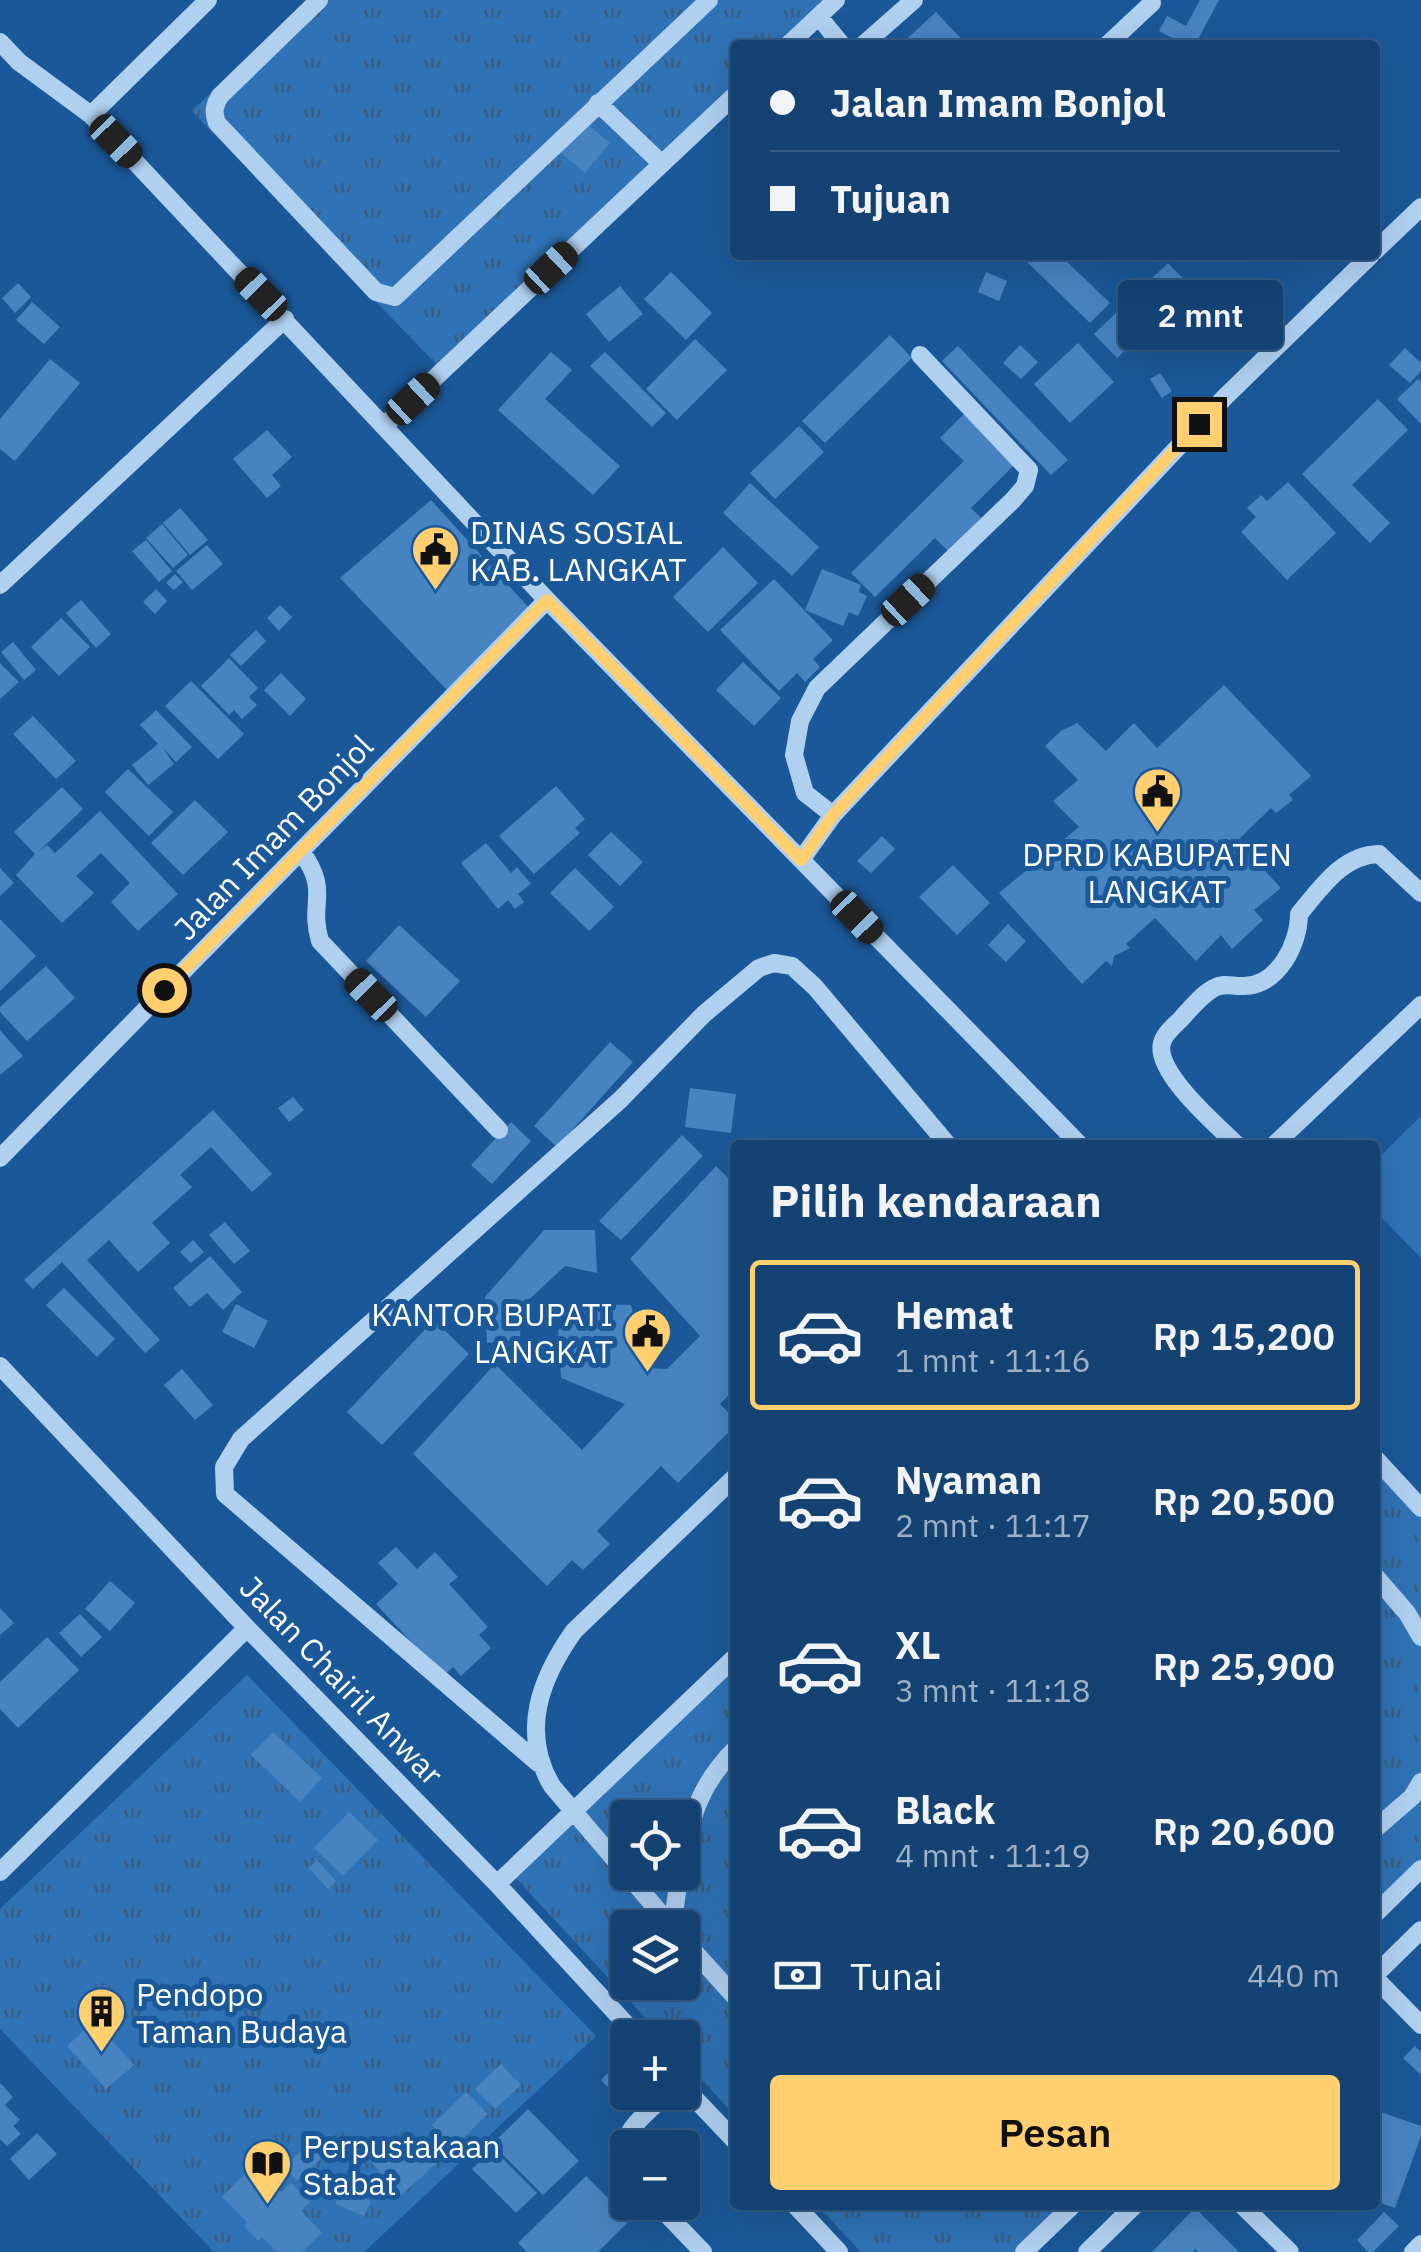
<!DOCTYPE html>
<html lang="id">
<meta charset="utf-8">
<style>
:root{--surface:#144273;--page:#214d7b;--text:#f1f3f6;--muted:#9db0c4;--line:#335b85;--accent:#ffcf70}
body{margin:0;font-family:"IBM Plex Sans",sans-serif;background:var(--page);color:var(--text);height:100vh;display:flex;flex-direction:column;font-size:38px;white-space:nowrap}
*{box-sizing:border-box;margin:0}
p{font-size:32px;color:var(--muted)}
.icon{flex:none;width:55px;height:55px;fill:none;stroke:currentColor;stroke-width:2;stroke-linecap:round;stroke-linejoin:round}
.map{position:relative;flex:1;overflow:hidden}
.details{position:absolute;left:730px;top:1140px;width:650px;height:1070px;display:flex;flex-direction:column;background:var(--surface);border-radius:10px;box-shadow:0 10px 40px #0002,0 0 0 2px var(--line)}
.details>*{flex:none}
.top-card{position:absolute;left:730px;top:40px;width:650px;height:220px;border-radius:10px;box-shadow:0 10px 40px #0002,0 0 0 2px var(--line);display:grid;align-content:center;height:220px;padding:0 40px;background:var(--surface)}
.fabs{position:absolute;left:610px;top:1800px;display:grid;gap:20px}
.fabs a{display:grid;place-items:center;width:90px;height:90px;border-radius:10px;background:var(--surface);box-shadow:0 10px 40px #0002,0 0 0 2px var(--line);font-size:50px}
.end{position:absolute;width:45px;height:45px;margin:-22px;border:12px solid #ffcf70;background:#111;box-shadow:0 0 0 5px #111}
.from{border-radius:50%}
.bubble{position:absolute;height:70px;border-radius:10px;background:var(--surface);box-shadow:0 10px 40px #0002,0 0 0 2px var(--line);font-size:32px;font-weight:600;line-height:70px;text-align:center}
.car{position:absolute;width:30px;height:60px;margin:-30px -15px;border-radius:12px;box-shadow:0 0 8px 2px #0007;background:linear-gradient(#222 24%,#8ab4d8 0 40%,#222 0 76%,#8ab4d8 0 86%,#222 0)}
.top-card b{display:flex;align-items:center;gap:35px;height:95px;font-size:38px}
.top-card b+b{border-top:2px solid var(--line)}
.top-card i{width:25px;height:25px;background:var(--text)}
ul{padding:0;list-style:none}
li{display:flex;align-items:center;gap:30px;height:150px;margin:0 20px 15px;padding:0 20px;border:5px solid transparent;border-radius:10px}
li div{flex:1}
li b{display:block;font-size:38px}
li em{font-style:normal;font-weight:600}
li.selected{border-color:var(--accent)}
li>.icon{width:90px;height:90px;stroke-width:1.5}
h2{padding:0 40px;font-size:45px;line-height:120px}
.pay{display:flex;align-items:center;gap:25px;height:110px;padding:0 40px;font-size:38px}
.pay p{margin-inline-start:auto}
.cta{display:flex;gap:20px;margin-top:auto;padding:20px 40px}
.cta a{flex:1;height:115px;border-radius:10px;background:var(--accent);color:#111;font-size:40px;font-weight:600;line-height:115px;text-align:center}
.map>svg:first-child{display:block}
</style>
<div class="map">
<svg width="1421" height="2252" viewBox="0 0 1421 2252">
<defs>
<pattern id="park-tufts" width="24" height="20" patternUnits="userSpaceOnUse" patternTransform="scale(2.5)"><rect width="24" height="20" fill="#2f72b6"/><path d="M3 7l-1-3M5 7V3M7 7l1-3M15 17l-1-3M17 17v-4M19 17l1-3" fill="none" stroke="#3f5d7c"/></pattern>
</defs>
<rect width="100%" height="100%" fill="#1b5899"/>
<!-- green -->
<path fill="#2f72b6" d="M 1421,1116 L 1421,1258 L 1375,1211 L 1375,1161 Z"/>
<!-- park -->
<path fill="url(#park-tufts)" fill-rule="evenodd" d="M 306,0 L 824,0 L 776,45 L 735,45 L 735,84 L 438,366 L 192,111 Z
M 1375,1467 L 1421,1516 L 1421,1863 L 1375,1907 Z
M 735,1663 L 735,2116 L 683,2059 L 682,2038 L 663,2037 L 512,1874 ZM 628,1818 L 682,1818 L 682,1872 L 628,1872 ZM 628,1928 L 682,1928 L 682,1982 L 628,1982 Z
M 247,1675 L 596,2036 L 364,2252 L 214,2252 L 0,2029 L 0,1909 Z
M 817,2205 L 1067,2205 L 1018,2252 L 861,2252 Z"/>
<!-- building -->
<path fill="#4883c1" d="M 1200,0 L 1219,0 L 1195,45 L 1186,45 L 1159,31 L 1167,16 L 1186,26 Z
M 936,12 L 967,45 L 900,45 Z
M 586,123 L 610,143 L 585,173 L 561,153 Z
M 1025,255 L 1060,255 L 1110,303 L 1090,323 L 1022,257 Z
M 1168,263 L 1216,312 L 1189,337 L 1165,312 L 1117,358 L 1094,334 Z
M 671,272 L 712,313 L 686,340 L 644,299 Z
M 986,272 L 1007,281 L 999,301 L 978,292 Z
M 18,283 L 31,297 L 15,313 L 2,298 Z
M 620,286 L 643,314 L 609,342 L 586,314 Z
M 32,302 L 60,327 L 44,344 L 16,320 Z
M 890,335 L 912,358 L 825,443 L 802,421 Z
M 695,339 L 727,370 L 677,420 L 646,389 Z
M 1078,343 L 1114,382 L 1070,423 L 1034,384 Z
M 1020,345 L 1038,362 L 1021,379 L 1003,363 Z
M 958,346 L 1068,460 L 1051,475 L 942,361 Z
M 1405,348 L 1421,363 L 1421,371 L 1410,383 L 1389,365 Z
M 551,352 L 572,370 L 545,399 L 620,466 L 593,495 L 498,410 Z
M 605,352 L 666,413 L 652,427 L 590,366 Z
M 50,359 L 80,383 L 15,461 L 0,449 L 0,419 Z
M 1160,373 L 1172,391 L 1162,398 L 1150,379 Z
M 1418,379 L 1421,382 L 1421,424 L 1397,399 Z
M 1378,399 L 1408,430 L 1352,485 L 1390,523 L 1370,543 L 1302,474 Z
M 967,411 L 1018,461 L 971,508 L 981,518 L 948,551 L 935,538 L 875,597 L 851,573 L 964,461 L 940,438 Z
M 799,426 L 824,452 L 775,499 L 750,473 Z
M 267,430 L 292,457 L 272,475 L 281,486 L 267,498 L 233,459 Z
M 1288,482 L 1336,533 L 1287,580 L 1241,532 L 1256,517 L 1247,508 L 1261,495 L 1267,501 Z
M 750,483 L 819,547 L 792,576 L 723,513 Z
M 431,500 L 529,608 L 447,690 L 340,578 Z
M 180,508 L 208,540 L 190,555 L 163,523 Z
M 162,524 L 188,555 L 173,568 L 146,538 Z
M 146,540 L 172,571 L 159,582 L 132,551 Z
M 207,545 L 223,564 L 192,590 L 176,571 Z
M 723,547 L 758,583 L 708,632 L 673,597 Z
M 822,569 L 861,585 L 859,592 L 867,596 L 858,616 L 849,612 L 843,626 L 805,610 Z
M 175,574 L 183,582 L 174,590 L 166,583 Z
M 774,579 L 833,640 L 813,659 L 820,667 L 805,682 L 797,673 L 779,691 L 720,630 Z
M 156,589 L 167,601 L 155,614 L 143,602 Z
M 81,600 L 111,634 L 96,648 L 66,613 Z
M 280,605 L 292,617 L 279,631 L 267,618 Z
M 61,618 L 90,647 L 59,676 L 31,647 Z
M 256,630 L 266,641 L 241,666 L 230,655 Z
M 13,642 L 36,670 L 24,680 L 1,652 Z
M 229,658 L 258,688 L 249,697 L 257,705 L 242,719 L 234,710 L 229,715 L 201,686 Z
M 743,662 L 781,698 L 754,726 L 716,690 Z
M 0,663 L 19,682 L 0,699 Z
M 281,673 L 306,699 L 290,716 L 264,690 Z
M 191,681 L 244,734 L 218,759 L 165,706 Z
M 1224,685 L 1311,776 L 1289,795 L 1293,800 L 1276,813 L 1271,808 L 1237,841 L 1281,888 L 1254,910 L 1263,920 L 1232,949 L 1221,935 L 1196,961 L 1155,918 L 1126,944 L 1130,948 L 1114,956 L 1112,966 L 1106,961 L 1082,984 L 999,893 L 1079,827 L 1053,801 L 1078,780 L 1045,746 L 1061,731 L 1077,723 L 1106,751 L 1134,723 L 1157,748 Z
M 156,710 L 192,747 L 176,762 L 162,747 L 174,764 L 148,785 L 132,765 L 158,744 L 140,725 Z
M 33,716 L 76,761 L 56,779 L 13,734 Z
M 128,769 L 173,812 L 149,836 L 105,792 Z
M 556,786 L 585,819 L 575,828 L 580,833 L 534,874 L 499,836 Z
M 62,787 L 83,809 L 37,853 L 47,845 L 55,853 L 100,811 L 178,894 L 138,931 L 111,902 L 130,883 L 101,853 L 76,876 L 94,893 L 62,923 L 16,875 L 35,854 L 14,832 Z
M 195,800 L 228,832 L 183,875 L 151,843 Z
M 611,832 L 643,862 L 620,886 L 588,855 Z
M 882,836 L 895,849 L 871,873 L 857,861 Z
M 486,843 L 511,873 L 517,867 L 531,884 L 518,894 L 524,902 L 515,909 L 508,900 L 498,909 L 461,863 Z
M 953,865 L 990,903 L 957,935 L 919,897 Z
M 0,868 L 14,883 L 0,896 Z
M 575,868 L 614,907 L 589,931 L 550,893 Z
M 0,919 L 36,956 L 0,991 Z
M 1008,924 L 1026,941 L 1006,962 L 988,945 Z
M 399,925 L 460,981 L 426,1017 L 366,961 Z
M 46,966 L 75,998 L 27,1041 L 0,1012 L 0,1007 Z
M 0,1030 L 23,1056 L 0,1075 Z
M 610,1042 L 633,1062 L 557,1147 L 534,1126 Z
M 690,1088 L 736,1094 L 731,1133 L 685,1127 Z
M 293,1097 L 304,1110 L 289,1122 L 278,1108 Z
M 213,1110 L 272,1174 L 252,1192 L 211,1147 L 180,1175 L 192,1187 L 152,1223 L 170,1243 L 138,1272 L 109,1240 L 87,1260 L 160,1340 L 145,1353 L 62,1262 L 33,1289 L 24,1280 Z
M 511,1122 L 531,1141 L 492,1184 L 471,1165 Z
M 682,1135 L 703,1156 L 621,1240 L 599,1221 Z
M 716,1166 L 735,1185 L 735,1389 L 720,1404 L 735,1419 L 735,1426 L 678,1483 L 661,1466 L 597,1531 L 610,1544 L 583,1570 L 572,1560 L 547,1586 L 413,1454 L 495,1364 L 582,1450 L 625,1404 L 561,1378 L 558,1331 L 578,1303 L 631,1305 L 647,1368 L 667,1369 L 700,1336 L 630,1259 Z
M 225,1222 L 250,1251 L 234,1264 L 209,1235 Z
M 544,1230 L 595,1230 L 597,1273 L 565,1266 L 521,1307 L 520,1340 L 487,1343 L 485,1297 Z
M 193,1240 L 204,1252 L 191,1263 L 180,1252 Z
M 210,1256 L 242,1292 L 223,1310 L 207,1293 L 190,1307 L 173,1288 Z
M 64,1288 L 115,1339 L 97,1357 L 46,1305 Z
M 236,1304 L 268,1321 L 254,1348 L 222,1332 Z
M 434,1320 L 469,1354 L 382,1445 L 347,1412 Z
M 182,1369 L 213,1405 L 195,1420 L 164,1385 Z
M 396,1547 L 417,1569 L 435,1552 L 458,1577 L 449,1584 L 488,1627 L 479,1635 L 491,1648 L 461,1676 L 453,1667 L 443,1676 L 376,1604 L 398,1584 L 378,1563 Z
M 110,1581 L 135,1603 L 110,1631 L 85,1609 Z
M 0,1608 L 14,1623 L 0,1635 Z
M 80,1614 L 102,1637 L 81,1657 L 59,1633 Z
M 47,1637 L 79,1670 L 18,1728 L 0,1709 L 0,1682 Z
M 273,1732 L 322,1778 L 300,1802 L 251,1755 Z
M 349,1812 L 378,1840 L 343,1876 L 314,1848 Z
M 317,1860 L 336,1881 L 328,1889 L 309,1868 Z
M 95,2021 L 134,2065 L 106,2089 L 67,2046 Z
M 1415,2046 L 1421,2052 L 1421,2075 L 1403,2058 Z
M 501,2064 L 521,2085 L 495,2109 L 475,2089 Z
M 615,2066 L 628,2079 L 628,2092 L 638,2092 L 631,2100 L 627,2096 L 621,2101 L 601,2080 Z
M 0,2083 L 13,2097 L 5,2105 L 20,2120 L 13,2126 L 21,2134 L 7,2146 L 0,2139 Z
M 466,2092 L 488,2114 L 453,2147 L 432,2125 Z
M 528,2109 L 579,2161 L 543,2195 L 492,2144 Z
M 1375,2110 L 1421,2126 L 1421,2136 L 1395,2208 L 1375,2201 Z
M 37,2133 L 57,2154 L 29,2180 L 10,2159 Z
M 422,2135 L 443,2158 L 401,2195 L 366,2157 L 380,2145 L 394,2160 Z
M 308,2144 L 322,2158 L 297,2181 L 284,2167 Z
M 493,2149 L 537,2193 L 516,2213 L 472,2169 Z
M 254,2165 L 281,2192 L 291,2183 L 310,2202 L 301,2211 L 322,2233 L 303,2252 L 277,2252 L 262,2237 L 258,2241 L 244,2226 L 247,2222 L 222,2197 Z
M 586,2176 L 630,2220 L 598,2252 L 527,2252 L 518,2243 Z
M 341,2189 L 371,2201 L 364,2216 L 335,2204 Z
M 1195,2208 L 1239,2252 L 1198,2252 L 1195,2249 L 1193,2252 L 1152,2252 Z
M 1384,2212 L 1399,2226 L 1373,2252 L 1368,2252 L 1357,2240 Z"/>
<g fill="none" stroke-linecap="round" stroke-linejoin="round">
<!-- minor -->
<path stroke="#b0d0f0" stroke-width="18" d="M 319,0 L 220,96 C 214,106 213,112 217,123 L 376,292 L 395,297 L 709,0
M 819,17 L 842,45
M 0,42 L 19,62 L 91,115 L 547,600 L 1080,1145
M 788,45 L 836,0
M 863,45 L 914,0
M 1107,45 L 1152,3
M 598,103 L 662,164
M 91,115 L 208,0
M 1375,251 L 1421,207
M 385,425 L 735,95
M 0,585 L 285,319
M 833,815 L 805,793 L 794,755 L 800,721 L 817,688 L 1013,500 L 1025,486 L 1029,470 L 920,355
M 301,851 C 331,893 308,900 320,941 L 499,1130
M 801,860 L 833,815 L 1225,397 L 1371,255
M 1237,1145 C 1218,1126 1154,1072 1162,1043 C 1164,1034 1174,1026 1181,1019 C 1191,1008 1201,995 1214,988 C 1224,982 1233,987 1244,986 C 1279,985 1299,943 1299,914 C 1321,888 1342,855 1379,854 L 1421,893
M 1274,1145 L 1421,1005
M 0,1158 L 547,600
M 0,1366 L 247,1628 L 497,1884 L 639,2038
M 1375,1458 L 1421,1508
M 1375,1576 L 1407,1613 L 1421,1637
M 538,1763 L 225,1494 L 224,1467 L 241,1439 L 620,1100 L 704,1014 L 759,968 L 774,963 L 792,966 L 815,987 L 948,1145
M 1375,1829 L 1412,1797 L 1421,1782
M 682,1859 C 692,1814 701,1783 735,1749
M 0,1872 L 247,1628
M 497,1884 L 735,1657
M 1375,1914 L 1421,1869
M 672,1927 L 680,1872
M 673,1928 L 552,1786 C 520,1732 540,1679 574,1631 L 735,1477
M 682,1938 L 735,1997
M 1375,1975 L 1421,1930
M 1375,1978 L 1421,2025
M 682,2085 L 735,2141
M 628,2174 L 622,2168 C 619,2130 643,2117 669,2092
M 655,2202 L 703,2252
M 795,2205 L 839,2252
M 1242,2205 L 1290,2252
M 1024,2252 L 1073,2205
M 1087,2252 L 1135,2205
M 1413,2252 L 1421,2244"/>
</g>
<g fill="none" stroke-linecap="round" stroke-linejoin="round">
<!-- route -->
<path stroke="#ffcf70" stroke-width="12" d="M 164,990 L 547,600 L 801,860 L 833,815 L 1199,424"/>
</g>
<!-- icons -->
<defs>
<symbol id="civic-pin" viewBox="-11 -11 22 30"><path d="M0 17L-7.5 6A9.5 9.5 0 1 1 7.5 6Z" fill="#ffcf70" stroke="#1b5899"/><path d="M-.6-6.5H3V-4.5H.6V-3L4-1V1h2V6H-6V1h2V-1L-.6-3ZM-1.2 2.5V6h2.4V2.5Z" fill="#111"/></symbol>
<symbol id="building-pin" viewBox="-11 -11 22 30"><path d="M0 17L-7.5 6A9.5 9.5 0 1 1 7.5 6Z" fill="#ffcf70" stroke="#1b5899"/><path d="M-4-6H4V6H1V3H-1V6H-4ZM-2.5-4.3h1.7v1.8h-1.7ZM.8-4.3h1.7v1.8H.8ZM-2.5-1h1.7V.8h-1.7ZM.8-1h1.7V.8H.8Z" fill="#111"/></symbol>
<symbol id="library-pin" viewBox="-11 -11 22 30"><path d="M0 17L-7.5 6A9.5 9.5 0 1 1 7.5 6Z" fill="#ffcf70" stroke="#1b5899"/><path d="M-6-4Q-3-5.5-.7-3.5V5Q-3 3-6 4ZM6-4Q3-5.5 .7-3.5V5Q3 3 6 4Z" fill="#111"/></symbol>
</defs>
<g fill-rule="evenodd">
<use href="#civic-pin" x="408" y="522" width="55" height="75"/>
<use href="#civic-pin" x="1130" y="764" width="55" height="75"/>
<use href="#civic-pin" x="620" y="1304" width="55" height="75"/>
<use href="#building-pin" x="74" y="1984" width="55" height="75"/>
<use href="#library-pin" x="240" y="2136" width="55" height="75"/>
</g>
<g text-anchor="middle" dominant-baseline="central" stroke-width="10" stroke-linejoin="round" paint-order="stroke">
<!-- poi labels -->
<g font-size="32" fill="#fff" stroke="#1b5899" text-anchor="start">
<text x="470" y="532">DINAS SOSIAL<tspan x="470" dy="37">KAB. LANGKAT</tspan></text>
<text x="1157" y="854" text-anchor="middle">DPRD KABUPATEN<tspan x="1157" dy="37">LANGKAT</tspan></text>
<text x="613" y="1314" text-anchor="end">KANTOR BUPATI<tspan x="613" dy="37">LANGKAT</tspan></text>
<text x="136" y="1994">Pendopo<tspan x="136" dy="37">Taman Budaya</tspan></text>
<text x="303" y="2146">Perpustakaan<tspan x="303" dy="37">Stabat</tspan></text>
</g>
<!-- street labels -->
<g font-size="32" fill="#fff" stroke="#1b5899">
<text transform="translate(273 837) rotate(-46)">Jalan Imam Bonjol</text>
<text transform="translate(342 1680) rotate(46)">Jalan Chairil Anwar</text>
</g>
</g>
</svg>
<div class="fabs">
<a><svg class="icon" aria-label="locate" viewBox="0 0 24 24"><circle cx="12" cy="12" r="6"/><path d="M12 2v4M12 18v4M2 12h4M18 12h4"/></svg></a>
<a><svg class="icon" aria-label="layers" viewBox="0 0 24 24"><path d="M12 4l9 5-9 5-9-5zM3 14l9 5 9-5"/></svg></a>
<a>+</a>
<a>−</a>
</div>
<i class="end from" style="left:164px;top:990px"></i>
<i class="end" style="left:1199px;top:424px"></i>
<div class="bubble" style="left:1118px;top:280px;width:165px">2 mnt</div>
<i class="car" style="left:116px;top:141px;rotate:136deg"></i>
<i class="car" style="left:551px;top:268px;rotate:47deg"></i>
<i class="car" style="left:261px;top:294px;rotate:316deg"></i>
<i class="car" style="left:413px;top:399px;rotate:47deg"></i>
<i class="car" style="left:908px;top:600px;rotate:47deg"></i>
<i class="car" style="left:857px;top:917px;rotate:136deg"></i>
<i class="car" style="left:371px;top:995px;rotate:316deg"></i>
<div class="top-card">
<b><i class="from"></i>Jalan Imam Bonjol</b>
<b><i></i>Tujuan</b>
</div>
<section class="details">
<h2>Pilih kendaraan</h2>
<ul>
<li class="selected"><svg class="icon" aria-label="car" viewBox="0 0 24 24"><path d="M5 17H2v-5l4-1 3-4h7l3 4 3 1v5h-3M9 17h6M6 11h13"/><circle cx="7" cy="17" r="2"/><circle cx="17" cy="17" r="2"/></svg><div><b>Hemat</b><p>1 mnt · 11:16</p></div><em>Rp 15,200</em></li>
<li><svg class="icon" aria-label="car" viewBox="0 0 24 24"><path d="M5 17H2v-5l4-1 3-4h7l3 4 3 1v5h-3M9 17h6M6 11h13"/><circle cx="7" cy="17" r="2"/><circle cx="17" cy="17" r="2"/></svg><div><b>Nyaman</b><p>2 mnt · 11:17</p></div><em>Rp 20,500</em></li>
<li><svg class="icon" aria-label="car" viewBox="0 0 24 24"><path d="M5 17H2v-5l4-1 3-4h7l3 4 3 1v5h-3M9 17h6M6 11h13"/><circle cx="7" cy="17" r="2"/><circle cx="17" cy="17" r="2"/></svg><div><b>XL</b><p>3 mnt · 11:18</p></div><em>Rp 25,900</em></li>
<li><svg class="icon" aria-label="car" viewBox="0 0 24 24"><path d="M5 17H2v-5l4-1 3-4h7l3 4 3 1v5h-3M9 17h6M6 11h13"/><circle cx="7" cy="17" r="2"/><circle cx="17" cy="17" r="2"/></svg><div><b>Black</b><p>4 mnt · 11:19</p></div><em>Rp 20,600</em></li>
</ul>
<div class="pay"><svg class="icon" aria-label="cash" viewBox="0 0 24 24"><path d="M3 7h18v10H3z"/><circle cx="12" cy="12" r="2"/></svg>Tunai<p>440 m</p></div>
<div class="cta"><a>Pesan</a></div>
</section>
</div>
